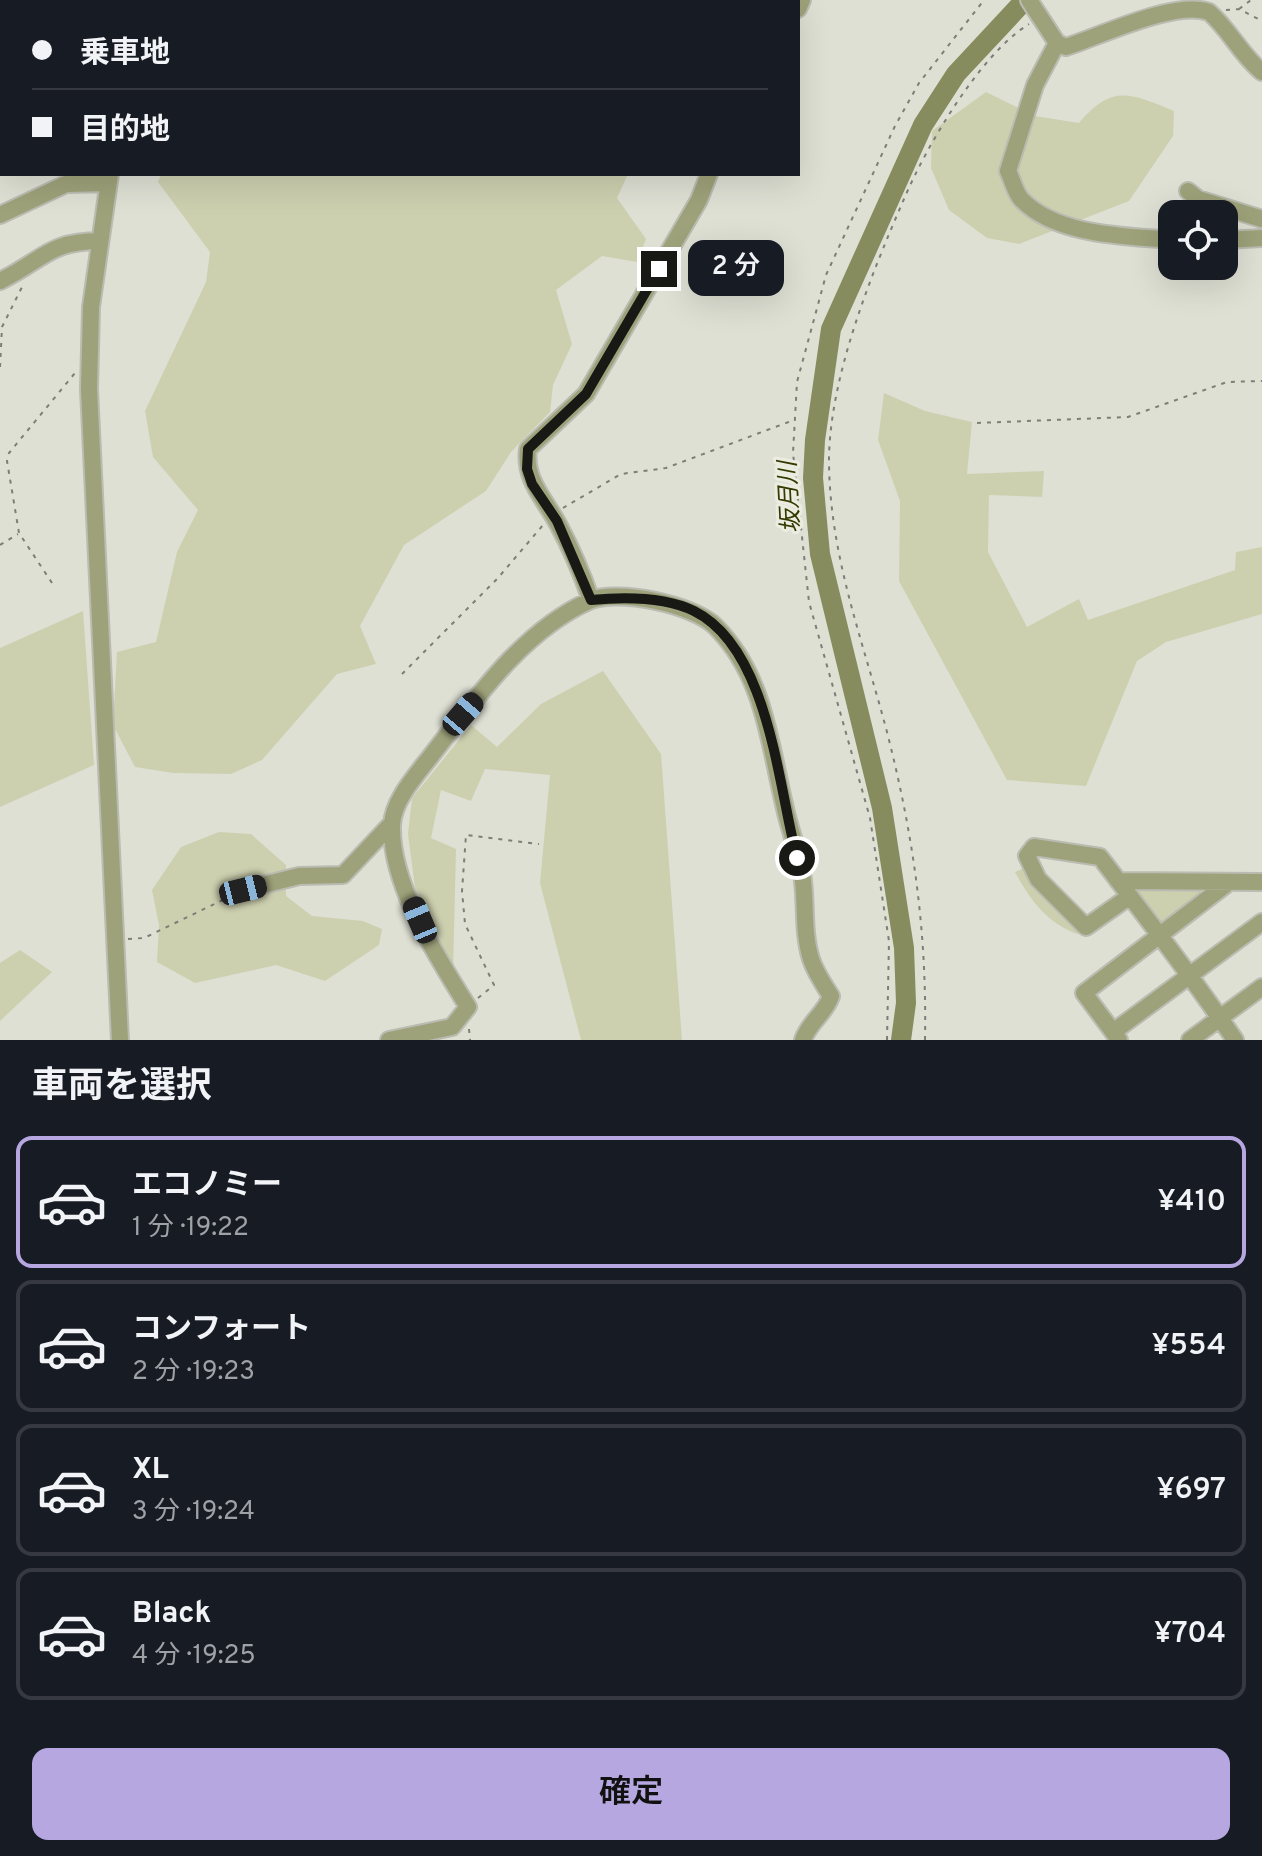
<!DOCTYPE html>
<html lang="ja">
<meta charset="utf-8">
<style>
:root{--surface:#171b24;--page:#242831;--text:#f1f3f6;--muted:#9ea1a6;--line:#363941;--accent:#b6a7e0}
body{margin:0;font-family:Overpass,"Noto Sans JP",sans-serif;background:var(--page);color:var(--text);height:100vh;display:flex;flex-direction:column;font-size:30px;white-space:nowrap}
*{box-sizing:border-box;margin:0}
p{font-size:26px;color:var(--muted)}
.icon{flex:none;width:44px;height:44px;fill:none;stroke:currentColor;stroke-width:2;stroke-linecap:round;stroke-linejoin:round}
.map{position:relative;height:1040px;overflow:hidden}
.details{display:flex;flex-direction:column;background:var(--surface);flex:1}
.details>*{flex:none}
.top-card{position:absolute;left:0px;top:0px;width:800px;height:176px;box-shadow:0 8px 32px #0002;display:grid;align-content:center;height:176px;padding:0 32px;background:var(--surface)}
.buttons{position:absolute;left:1158px;top:200px;display:grid;gap:16px}
.buttons a{display:grid;place-items:center;width:80px;height:80px;border-radius:16px;background:var(--surface);box-shadow:0 8px 32px #0002;font-size:40px}
.end{position:absolute;width:36px;height:36px;margin:-18px;border:10px solid #181814;background:#fff;box-shadow:0 0 0 4px #fff}
.from{border-radius:50%}
.bubble{position:absolute;height:56px;border-radius:16px;background:var(--surface);box-shadow:0 8px 32px #0002;font-size:26px;font-weight:600;line-height:56px;text-align:center}
.car{position:absolute;width:24px;height:48px;margin:-24px -12px;border-radius:10px;box-shadow:0 0 6px 2px #0007;background:linear-gradient(#222 24%,#8ab4d8 0 40%,#222 0 76%,#8ab4d8 0 86%,#222 0)}
.top-card b{display:flex;align-items:center;gap:28px;height:76px;font-size:30px}
.top-card b+b{border-top:2px solid var(--line)}
.top-card i{width:20px;height:20px;background:var(--text)}
ul{padding:0;list-style:none}
li{display:flex;align-items:center;gap:24px;height:132px;margin:0 16px 12px;padding:0 16px;border:4px solid var(--line);border-radius:16px}
li div{flex:1}
li b{display:block;font-size:30px}
li em{font-style:normal;font-weight:600}
li.selected{border-color:var(--accent)}
li>.icon{width:72px;height:72px;stroke-width:1.5}
h2{padding:0 32px;font-size:36px;line-height:96px}
.action{display:flex;gap:16px;margin-top:auto;padding:16px 32px}
.action a{flex:1;height:92px;border-radius:16px;background:var(--accent);color:#111;font-size:32px;font-weight:600;line-height:92px;text-align:center}
.map>svg:first-child{display:block}
</style>
<div class="map">
<svg width="1262" height="1040" viewBox="0 0 1262 1040">
<rect width="100%" height="100%" fill="#dee0d4"/>
<!-- green -->
<path fill="#cdd0af" d="M 986,92 L 1035,116 L 1079,123 C 1112,84 1130,93 1174,111 L 1173,136 L 1129,201 L 1019,244 L 987,238 L 949,210 L 931,168 L 932,131 Z
M 161,174 L 628,174 L 617,198 L 646,239 L 637,262 L 602,256 L 556,290 L 572,344 L 553,385 L 550,412 L 511,452 L 486,491 L 404,545 L 360,626 L 376,664 L 337,674 L 262,760 L 231,774 L 173,773 L 135,767 L 113,725 L 117,652 L 156,642 L 177,552 L 198,510 L 153,457 L 145,411 L 206,282 L 210,252 L 158,182 Z
M 884,393 L 925,411 L 972,422 L 967,474 L 1044,471 L 1042,497 L 989,495 L 988,552 L 1027,627 L 1079,599 L 1088,620 L 1235,570 L 1236,552 L 1262,547 L 1262,614 L 1166,642 L 1137,661 L 1086,786 L 1007,780 L 899,581 L 900,501 L 878,440 Z
M 83,611 L 94,765 L 0,807 L 0,648 Z
M 603,671 L 661,754 L 682,1040 L 581,1040 L 540,883 L 550,775 L 485,769 L 471,801 L 441,790 L 431,838 L 456,849 L 453,972 L 415,888 L 408,834 L 412,798 L 471,725 L 497,747 L 541,704 Z
M 219,832 L 251,834 L 286,865 L 286,896 L 312,916 L 363,921 L 382,929 L 379,945 L 325,981 L 276,965 L 195,983 L 157,962 L 159,925 L 152,890 L 181,847 Z
M 1029,866 L 1083,929 L 1077,934 C 1047,923 1030,900 1015,872 Z
M 1127,884 L 1213,885 L 1163,925 L 1155,923 Z
M 20,950 L 52,972 L 0,1021 L 0,963 Z"/>
<g fill="none" stroke-linecap="round" stroke-linejoin="round">
<!-- river -->
<path stroke="#878c5e" stroke-width="20" d="M 901,1040 L 906,1003 L 904,948 L 882,808 L 820,554 L 813,478 L 815,440 L 831,329 L 923,125 L 956,74 L 1025,0"/>
<defs>
<path id="minor" d="M 78,0 L 80,2
M 313,0 L 314,2
M 731,0 L 732,2
M 1029,0 L 1057,43 L 1066,47 C 1103,35 1175,0 1209,12 C 1229,29 1241,55 1262,72
M 131,2 L 137,0
M 370,2 L 371,0
M 798,9 L 802,0
M 1057,43 L 1035,85 L 1008,171 C 1012,179 1015,192 1021,199 C 1056,236 1126,236 1172,240
M 0,71 L 2,70
M 110,174 L 91,307 L 89,389 L 120,1040
M 1188,191 L 1198,199 L 1262,219
M 0,215 L 66,184 L 108,183
M 1224,240 L 1262,238
M 0,281 C 43,260 49,241 100,241
M 591,600 C 582,574 571,548 558,524 C 544,498 524,480 528,449 L 586,394 L 699,200 L 709,174
M 1118,881 L 1262,882
M 243,890 L 299,876 L 343,875 L 392,823
M 1130,896 L 1086,927 L 1038,879 L 1027,856 L 1034,847 L 1100,857 C 1146,917 1192,977 1235,1040
M 1113,1032 L 1262,922
M 389,1040 L 452,1027 L 468,1007 C 438,958 390,885 392,825 C 393,799 419,772 434,752 C 477,697 523,631 589,601 C 617,588 694,605 715,626 C 764,675 769,741 784,804 C 789,829 800,855 803,881 C 806,906 803,934 811,959 C 815,972 824,985 831,996 C 825,1014 809,1022 803,1040
M 1119,1040 L 1084,993 L 1228,883
M 1190,1040 L 1262,987"/>
</defs>
<!-- minor casing -->
<use href="#minor" stroke="#babcb1" stroke-width="20"/>
<!-- path -->
<path stroke="#7d7e76" stroke-width="2" stroke-dasharray="4 6" stroke-linecap="butt" d="M 1239,9 L 1251,0
M 1226,10 L 1239,9 L 1262,21
M 0,367 L 2,327 L 23,285
M 977,423 L 1128,417 L 1227,382 L 1262,381
M 563,508 L 621,474 L 666,468 L 794,420
M 0,545 L 18,534
M 52,583 L 19,533 L 7,461 L 9,453 L 75,373
M 402,674 L 498,578 L 543,525
M 128,939 L 144,938 L 231,896
M 478,998 L 494,985 L 465,924 L 462,891 L 466,835 L 539,844
M 469,1029 L 470,1040
M 887,1040 L 889,941 L 870,818 L 809,602 L 793,453 L 797,382 L 826,275 L 895,126 L 919,83 L 984,0
M 925,1040 C 927,934 914,839 888,736 C 864,643 829,556 829,459 C 830,376 871,275 904,199 C 926,147 980,54 1029,24"/>
<!-- minor -->
<use href="#minor" stroke="#9ea27a" stroke-width="16"/>
</g>
<g fill="none" stroke-linecap="round" stroke-linejoin="round">
<!-- route -->
<path stroke="#181814" stroke-width="10" d="M 659,269 L 586,394 L 528,449 L 527,469 L 532,484 L 557,521 L 591,600 C 623,597 665,597 694,611 C 769,648 778,786 797,858"/>
</g>
<g text-anchor="middle" dominant-baseline="central" stroke-width="6" stroke-linejoin="round" paint-order="stroke">
<!-- water labels -->
<g font-size="24" font-style="italic" fill="#363900" stroke="#ebede1">
<text transform="translate(791 497) rotate(-93)">坂月川</text>
</g>
</g>
</svg>
<div class="buttons">
<a><svg class="icon" aria-label="locate" viewBox="0 0 24 24"><circle cx="12" cy="12" r="6"/><path d="M12 2v4M12 18v4M2 12h4M18 12h4"/></svg></a>
</div>
<i class="end from" style="left:797px;top:858px"></i>
<i class="end" style="left:659px;top:269px"></i>
<div class="bubble" style="left:688px;top:240px;width:96px">2 分</div>
<i class="car" style="left:463px;top:714px;rotate:41deg"></i>
<i class="car" style="left:243px;top:890px;rotate:76deg"></i>
<i class="car" style="left:420px;top:920px;rotate:337deg"></i>
<div class="top-card">
<b><i class="from"></i>乗車地</b>
<b><i></i>目的地</b>
</div>
</div>
<section class="details">
<h2>車両を選択</h2>
<ul>
<li class="selected"><svg class="icon" aria-label="car" viewBox="0 0 24 24"><path d="M5 17H2v-5l4-1 3-4h7l3 4 3 1v5h-3M9 17h6M6 11h13"/><circle cx="7" cy="17" r="2"/><circle cx="17" cy="17" r="2"/></svg><div><b>エコノミー</b><p>1 分 · 19:22</p></div><em>¥410</em></li>
<li><svg class="icon" aria-label="car" viewBox="0 0 24 24"><path d="M5 17H2v-5l4-1 3-4h7l3 4 3 1v5h-3M9 17h6M6 11h13"/><circle cx="7" cy="17" r="2"/><circle cx="17" cy="17" r="2"/></svg><div><b>コンフォート</b><p>2 分 · 19:23</p></div><em>¥554</em></li>
<li><svg class="icon" aria-label="car" viewBox="0 0 24 24"><path d="M5 17H2v-5l4-1 3-4h7l3 4 3 1v5h-3M9 17h6M6 11h13"/><circle cx="7" cy="17" r="2"/><circle cx="17" cy="17" r="2"/></svg><div><b>XL</b><p>3 分 · 19:24</p></div><em>¥697</em></li>
<li><svg class="icon" aria-label="car" viewBox="0 0 24 24"><path d="M5 17H2v-5l4-1 3-4h7l3 4 3 1v5h-3M9 17h6M6 11h13"/><circle cx="7" cy="17" r="2"/><circle cx="17" cy="17" r="2"/></svg><div><b>Black</b><p>4 分 · 19:25</p></div><em>¥704</em></li>
</ul>
<div class="action"><a>確定</a></div>
</section>
